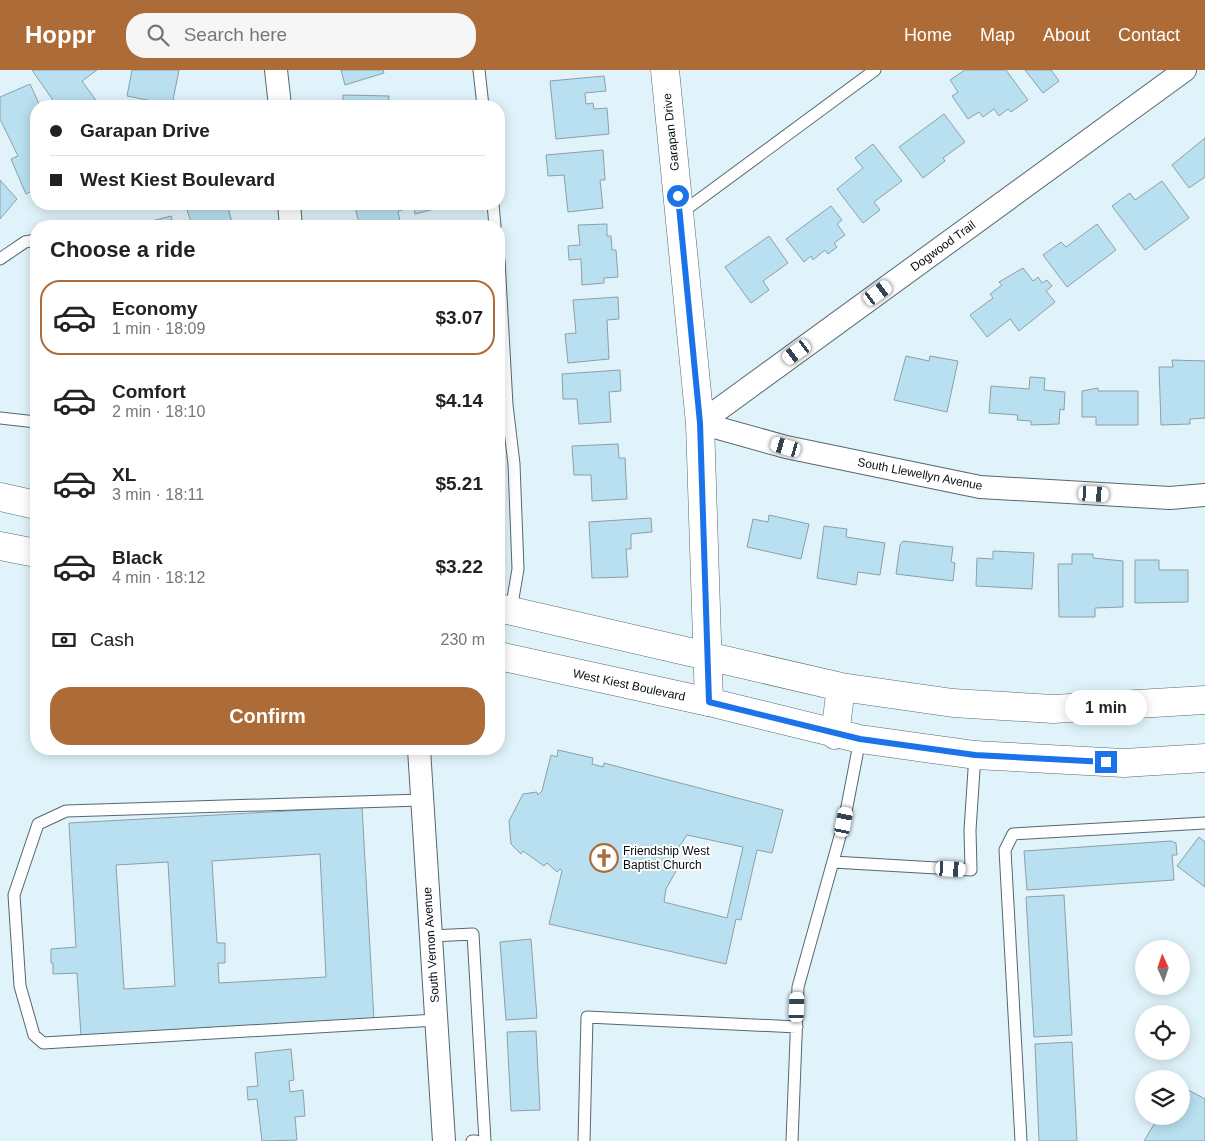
<!DOCTYPE html>
<meta charset="utf-8">
<style>
:root{--surface:#fff;--page:#f6f6f6;--text:#222;--muted:#767676;--line:#e0e0e0;--accent:#ad6b37}
body{margin:0;font-family:Arial,sans-serif;background:var(--page);color:var(--text);height:100vh;display:flex;flex-direction:column;font-size:19px;white-space:nowrap}
*{box-sizing:border-box;margin:0}
p{font-size:16px;color:var(--muted)}
.icon{flex:none;width:28px;height:28px;fill:none;stroke:currentColor;stroke-width:2;stroke-linecap:round;stroke-linejoin:round}
.map{position:relative;flex:1;overflow:hidden}
.panel{position:absolute;left:30px;top:150px;width:475px;height:535px;display:flex;flex-direction:column;background:var(--surface);border-radius:20px;box-shadow:0 2px 12px #0003}
.panel>*{flex:none}
.top-card{position:absolute;left:30px;top:30px;width:475px;height:110px;border-radius:20px;box-shadow:0 2px 12px #0003;display:grid;align-content:center;height:110px;padding:0 20px;background:var(--surface)}
.needle{width:32px;rotate:357deg}
.fabs{position:absolute;left:1135px;top:870px;display:grid;gap:10px}
.fabs a{display:grid;place-items:center;width:55px;height:55px;border-radius:50%;background:var(--surface);box-shadow:0 2px 12px #0003;font-size:25px}
.end{position:absolute;width:22px;height:22px;margin:-11px;border:6px solid #1a73e8;background:#fff;box-shadow:0 0 0 2px #fff}
.from{border-radius:50%}
.bubble{position:absolute;height:35px;border-radius:18px;background:var(--surface);box-shadow:0 2px 12px #0003;font-size:16px;font-weight:700;line-height:35px;text-align:center}
.car{position:absolute;width:15px;height:30px;margin:-15px -8px;border-radius:6px;box-shadow:0 0 4px 1px #0007;background:linear-gradient(#fff 24%,#345 0 40%,#fff 0 76%,#345 0 86%,#fff 0)}
.top-card b{display:flex;align-items:center;gap:18px;height:48px;font-size:19px}
.top-card b+b{border-top:1px solid var(--line)}
.top-card i{width:12px;height:12px;background:var(--text)}
ul{padding:0;list-style:none}
li{display:flex;align-items:center;gap:15px;height:75px;margin:0 10px 8px;padding:0 10px;border:2px solid transparent;border-radius:20px}
li div{flex:1}
li b{display:block;font-size:19px}
li em{font-style:normal;font-weight:700}
li.active{border-color:var(--accent)}
li>.icon{width:45px;height:45px;stroke-width:1.5}
h2{padding:0 20px;font-size:22px;line-height:60px}
.pay{display:flex;align-items:center;gap:12px;height:55px;padding:0 20px;font-size:19px}
.pay p{margin-inline-start:auto}
.button{display:flex;gap:10px;margin-top:auto;padding:10px 20px}
.button a{flex:1;height:58px;border-radius:20px;background:var(--accent);color:#fff;font-size:20px;font-weight:700;line-height:58px;text-align:center}
header{display:flex;align-items:center;gap:30px;box-sizing:border-box;height:70px;padding:0 25px;background:var(--accent);color:#fff}
header strong{font-size:24px}
nav{display:flex;gap:28px;margin-inline-start:auto;font-size:18px}
.search{width:350px;height:45px;background:var(--page);display:flex;align-items:center;gap:12px;box-sizing:border-box;padding:0 18px;border-radius:20px;color:var(--muted);font-size:19px}
.map>svg:first-child{display:block}
</style>
<header>
<strong>Hoppr</strong>
<div class="search"><svg class="icon" aria-label="search" viewBox="0 0 24 24"><circle cx="10" cy="10" r="6"/><path d="M15 15l6 6"/></svg>Search here</div>
<nav><a>Home</a><a>Map</a><a>About</a><a>Contact</a></nav>
</header>
<div class="map">
<svg width="1205" height="1071" viewBox="0 0 1205 1071">
<rect width="100%" height="100%" fill="#e0f3fb"/>
<!-- building -->
<path fill="#b9e0f0" stroke="#8d9fa6" fill-rule="evenodd" d="M 32,0 L 97,0 L 82,11 L 100,36 L 57,36 Z
M 132,0 L 179,0 L 172,35 L 127,26 Z
M 341,0 L 383,0 L 384,3 L 345,15 Z
M 965,0 L 1006,0 L 1028,30 L 1011,42 L 1008,39 L 999,46 L 994,39 L 983,47 L 979,42 L 968,49 L 952,26 L 958,22 L 950,10 Z
M 1025,0 L 1051,0 L 1059,11 L 1043,23 Z
M 604,6 L 606,21 L 585,23 L 586,34 L 593,33 L 594,39 L 607,38 L 609,64 L 556,69 L 550,11 Z
M 30,14 L 40,36 L 36,36 L 36,45 L 31,47 L 36,59 L 36,119 L 26,124 L 11,89 L 18,86 L 0,49 L 0,27 Z
M 343,25 L 389,26 L 388,36 L 343,36 Z
M 400,31 L 444,32 L 444,36 L 400,36 Z
M 944,44 L 965,72 L 943,88 L 945,91 L 923,108 L 899,77 Z
M 1205,68 L 1205,107 L 1189,118 L 1172,95 Z
M 873,74 L 902,111 L 874,132 L 880,140 L 863,153 L 837,119 L 863,98 L 855,88 Z
M 603,80 L 605,110 L 600,110 L 603,138 L 568,142 L 564,105 L 548,106 L 546,85 Z
M 0,110 L 17,129 L 0,149 Z
M 1162,111 L 1189,148 L 1145,180 L 1112,136 L 1130,123 L 1135,130 Z
M 213,134 L 227,134 L 233,156 L 174,156 L 191,152 L 187,140 Z
M 354,134 L 454,134 L 415,144 L 414,137 L 398,141 L 400,152 L 382,156 L 360,156 Z
M 831,136 L 842,150 L 837,154 L 845,165 L 834,173 L 837,177 L 828,184 L 825,180 L 813,190 L 811,186 L 804,192 L 786,169 Z
M 171,146 L 174,156 L 132,156 Z
M 607,154 L 607,166 L 611,166 L 612,180 L 616,180 L 618,207 L 604,208 L 604,213 L 582,215 L 581,189 L 569,190 L 568,176 L 580,175 L 578,155 Z
M 1097,154 L 1116,180 L 1067,217 L 1043,185 L 1061,172 L 1066,177 Z
M 769,166 L 788,193 L 763,211 L 769,220 L 751,233 L 725,197 Z
M 1023,198 L 1033,211 L 1038,207 L 1042,213 L 1047,210 L 1052,216 L 1046,221 L 1055,232 L 1019,261 L 1010,249 L 987,267 L 970,245 L 993,228 L 990,224 L 1002,215 L 999,212 Z
M 618,227 L 619,249 L 607,250 L 609,289 L 568,293 L 565,264 L 576,263 L 573,230 Z
M 906,286 L 929,291 L 930,286 L 958,291 L 947,342 L 894,330 Z
M 1172,290 L 1205,291 L 1205,348 L 1190,349 L 1190,354 L 1161,355 L 1159,297 L 1173,297 Z
M 620,300 L 621,321 L 609,322 L 611,352 L 579,354 L 577,329 L 563,329 L 562,304 Z
M 1030,307 L 1045,308 L 1044,320 L 1065,322 L 1064,340 L 1060,339 L 1059,354 L 1031,355 L 1031,351 L 1017,350 L 1018,345 L 989,343 L 991,316 L 1029,319 Z
M 1098,318 L 1098,321 L 1138,321 L 1138,355 L 1096,355 L 1096,347 L 1082,347 L 1082,321 Z
M 618,374 L 619,388 L 625,388 L 627,429 L 592,431 L 591,405 L 574,405 L 572,376 Z
M 769,445 L 809,454 L 801,489 L 747,477 L 753,449 L 768,452 Z
M 651,448 L 652,462 L 631,464 L 631,479 L 626,479 L 628,507 L 592,508 L 589,452 Z
M 824,456 L 847,459 L 846,467 L 885,473 L 880,505 L 858,502 L 856,515 L 817,508 Z
M 903,471 L 953,477 L 951,492 L 955,493 L 953,511 L 896,504 L 900,475 Z
M 993,481 L 1034,483 L 1032,519 L 976,516 L 977,488 L 993,489 Z
M 1072,484 L 1093,484 L 1093,488 L 1123,491 L 1123,537 L 1095,538 L 1095,547 L 1059,547 L 1058,494 L 1072,494 Z
M 1135,490 L 1159,490 L 1159,500 L 1188,500 L 1188,532 L 1135,533 Z
M 558,680 L 593,688 L 592,694 L 603,697 L 604,693 L 783,740 L 772,783 L 757,780 L 741,850 L 736,849 L 726,894 L 549,854 L 562,801 L 560,799 L 557,802 L 547,793 L 544,796 L 523,781 L 521,784 L 511,774 L 509,751 L 523,724 L 537,722 L 538,725 L 542,721 L 551,685 L 557,687 ZM 687,765 L 743,777 L 727,848 L 664,832 L 666,819 L 676,801 L 675,783 Z
M 362,737 L 374,950 L 81,966 L 77,903 L 53,904 L 53,893 L 51,893 L 51,879 L 76,877 L 69,753 ZM 320,784 L 326,907 L 219,913 L 218,893 L 225,893 L 225,873 L 217,873 L 212,791 ZM 168,792 L 175,916 L 124,919 L 116,795 Z
M 1199,767 L 1205,772 L 1205,817 L 1177,796 Z
M 1171,771 L 1176,773 L 1177,785 L 1172,785 L 1174,810 L 1027,820 L 1024,781 Z
M 1064,825 L 1072,965 L 1034,967 L 1026,827 Z
M 531,869 L 537,948 L 506,950 L 500,872 Z
M 536,961 L 540,1040 L 511,1041 L 507,962 Z
M 1072,972 L 1077,1071 L 1039,1071 L 1035,974 Z
M 291,979 L 294,1010 L 289,1011 L 290,1022 L 303,1020 L 305,1046 L 295,1047 L 297,1070 L 262,1071 L 257,1029 L 248,1030 L 247,1017 L 258,1016 L 255,983 Z
M 1181,1016 L 1205,1029 L 1205,1071 L 1144,1071 L 1159,1046 L 1181,1046 Z"/>
<g fill="none" stroke-linecap="round" stroke-linejoin="round">
<defs>
<path id="service" d="M 479,0 L 483,36
M 493,134 L 495,156
M 681,143 L 875,0
M 0,189 L 25,172 L 36,170
M 499,190 L 507,335 L 514,394 L 518,499 L 511,540
M 0,348 L 36,352
M 421,730 L 66,741 L 38,754 L 14,825 L 20,916 L 34,965 L 43,973 L 436,950
M 833,792 L 971,800 L 970,760 L 975,685
M 431,866 L 473,864 L 485,1071
M 472,1071 L 476,1071
M 584,1071 L 587,947 L 797,957
M 792,1071 L 798,917 L 844,752 L 860,669
M 1021,1071 L 1005,780 L 1013,764 L 1205,753"/>
<path id="minor" d="M 276,0 L 280,36
M 289,134 L 291,156
M 700,353 L 1185,0
M 700,353 L 786,377 L 980,417 L 1170,428 L 1205,425
M 419,679 L 444,1071"/>
<path id="tertiary" d="M 665,0 L 700,353 L 709,632"/>
<path id="secondary" d="M 0,427 L 36,435
M 0,476 L 36,483
M 499,538 L 841,617 L 953,633 L 1053,639 L 1205,630
M 499,586 L 709,632 L 860,669 L 975,685 L 1124,693 L 1205,688
M 835,665 L 841,617"/>
</defs>
<!-- service casing -->
<use href="#service" stroke="#57676e" stroke-width="13"/>
<!-- minor casing -->
<use href="#minor" stroke="#57676e" stroke-width="24"/>
<!-- tertiary casing -->
<use href="#tertiary" stroke="#57676e" stroke-width="29"/>
<!-- secondary casing -->
<use href="#secondary" stroke="#57676e" stroke-width="29"/>
<!-- service -->
<use href="#service" stroke="#fff" stroke-width="11"/>
<!-- minor -->
<use href="#minor" stroke="#fff" stroke-width="22"/>
<!-- tertiary -->
<use href="#tertiary" stroke="#fff" stroke-width="28"/>
<!-- secondary -->
<use href="#secondary" stroke="#fff" stroke-width="28"/>
</g>
<g fill="none" stroke-linecap="round" stroke-linejoin="round">
<!-- route -->
<path stroke="#1a73e8" stroke-width="6" d="M 678,126 L 700,353 L 709,632 L 860,669 L 975,685 L 1106,692"/>
</g>
<!-- icons -->
<defs>
<symbol id="church-ring" viewBox="-11 -11 22 22"><circle r="9.5" fill="#fff" stroke="#ad6b37" stroke-width="1.5"/><path d="M-1.2-6h2.4v3.5h3.3v2.4h-3.3V6h-2.4V-.1h-3.3v-2.4h3.3Z" fill="#ad6b37"/></symbol>
</defs>
<g fill-rule="evenodd">
<use href="#church-ring" x="588" y="772" width="32" height="32"/>
</g>
<g text-anchor="middle" dominant-baseline="central" stroke-width="4" stroke-linejoin="round" paint-order="stroke">
<!-- street labels -->
<g font-size="12" fill="#070c0f" stroke="#fff">
<text transform="translate(671 62) rotate(-96)">Garapan Drive</text>
<text transform="translate(943 176) rotate(-36)">Dogwood Trail</text>
<text transform="translate(920 404) rotate(11)">South Llewellyn Avenue</text>
<text transform="translate(629 615) rotate(12)">West Kiest Boulevard</text>
<text transform="translate(431 875) rotate(-94)">South Vernon Avenue</text>
</g>
<!-- poi labels -->
<g font-size="12" fill="#070c0f" stroke="#fff" text-anchor="start">
<text x="623" y="781">Friendship West<tspan x="623" dy="14">Baptist Church</tspan></text>
</g>
</g>
</svg>
<div class="fabs">
<a><svg class="needle" viewBox="-14 -14 28 28"><path d="M0-13l5 13h-10z" fill="#e53935"/><path d="M0 13l5-13h-10z" fill="#767676"/></svg></a>
<a><svg class="icon" aria-label="locate" viewBox="0 0 24 24"><circle cx="12" cy="12" r="6"/><path d="M12 2v4M12 18v4M2 12h4M18 12h4"/></svg></a>
<a><svg class="icon" aria-label="layers" viewBox="0 0 24 24"><path d="M12 4l9 5-9 5-9-5zM3 14l9 5 9-5"/></svg></a>
</div>
<i class="end from" style="left:678px;top:126px"></i>
<i class="end" style="left:1106px;top:692px"></i>
<div class="bubble" style="left:1065px;top:620px;width:82px">1 min</div>
<i class="car" style="left:878px;top:223px;rotate:54deg"></i>
<i class="car" style="left:797px;top:282px;rotate:234deg"></i>
<i class="car" style="left:786px;top:377px;rotate:286deg"></i>
<i class="car" style="left:1094px;top:424px;rotate:93deg"></i>
<i class="car" style="left:844px;top:752px;rotate:11deg"></i>
<i class="car" style="left:951px;top:799px;rotate:93deg"></i>
<i class="car" style="left:797px;top:937px;rotate:2deg"></i>
<div class="top-card">
<b><i class="from"></i>Garapan Drive</b>
<b><i></i>West Kiest Boulevard</b>
</div>
<section class="panel">
<h2>Choose a ride</h2>
<ul>
<li class="active"><svg class="icon" aria-label="car" viewBox="0 0 24 24"><path d="M5 17H2v-5l4-1 3-4h7l3 4 3 1v5h-3M9 17h6M6 11h13"/><circle cx="7" cy="17" r="2"/><circle cx="17" cy="17" r="2"/></svg><div><b>Economy</b><p>1 min · 18:09</p></div><em>$3.07</em></li>
<li><svg class="icon" aria-label="car" viewBox="0 0 24 24"><path d="M5 17H2v-5l4-1 3-4h7l3 4 3 1v5h-3M9 17h6M6 11h13"/><circle cx="7" cy="17" r="2"/><circle cx="17" cy="17" r="2"/></svg><div><b>Comfort</b><p>2 min · 18:10</p></div><em>$4.14</em></li>
<li><svg class="icon" aria-label="car" viewBox="0 0 24 24"><path d="M5 17H2v-5l4-1 3-4h7l3 4 3 1v5h-3M9 17h6M6 11h13"/><circle cx="7" cy="17" r="2"/><circle cx="17" cy="17" r="2"/></svg><div><b>XL</b><p>3 min · 18:11</p></div><em>$5.21</em></li>
<li><svg class="icon" aria-label="car" viewBox="0 0 24 24"><path d="M5 17H2v-5l4-1 3-4h7l3 4 3 1v5h-3M9 17h6M6 11h13"/><circle cx="7" cy="17" r="2"/><circle cx="17" cy="17" r="2"/></svg><div><b>Black</b><p>4 min · 18:12</p></div><em>$3.22</em></li>
</ul>
<div class="pay"><svg class="icon" aria-label="cash" viewBox="0 0 24 24"><path d="M3 7h18v10H3z"/><circle cx="12" cy="12" r="2"/></svg>Cash<p>230 m</p></div>
<div class="button"><a>Confirm</a></div>
</section>
</div>
